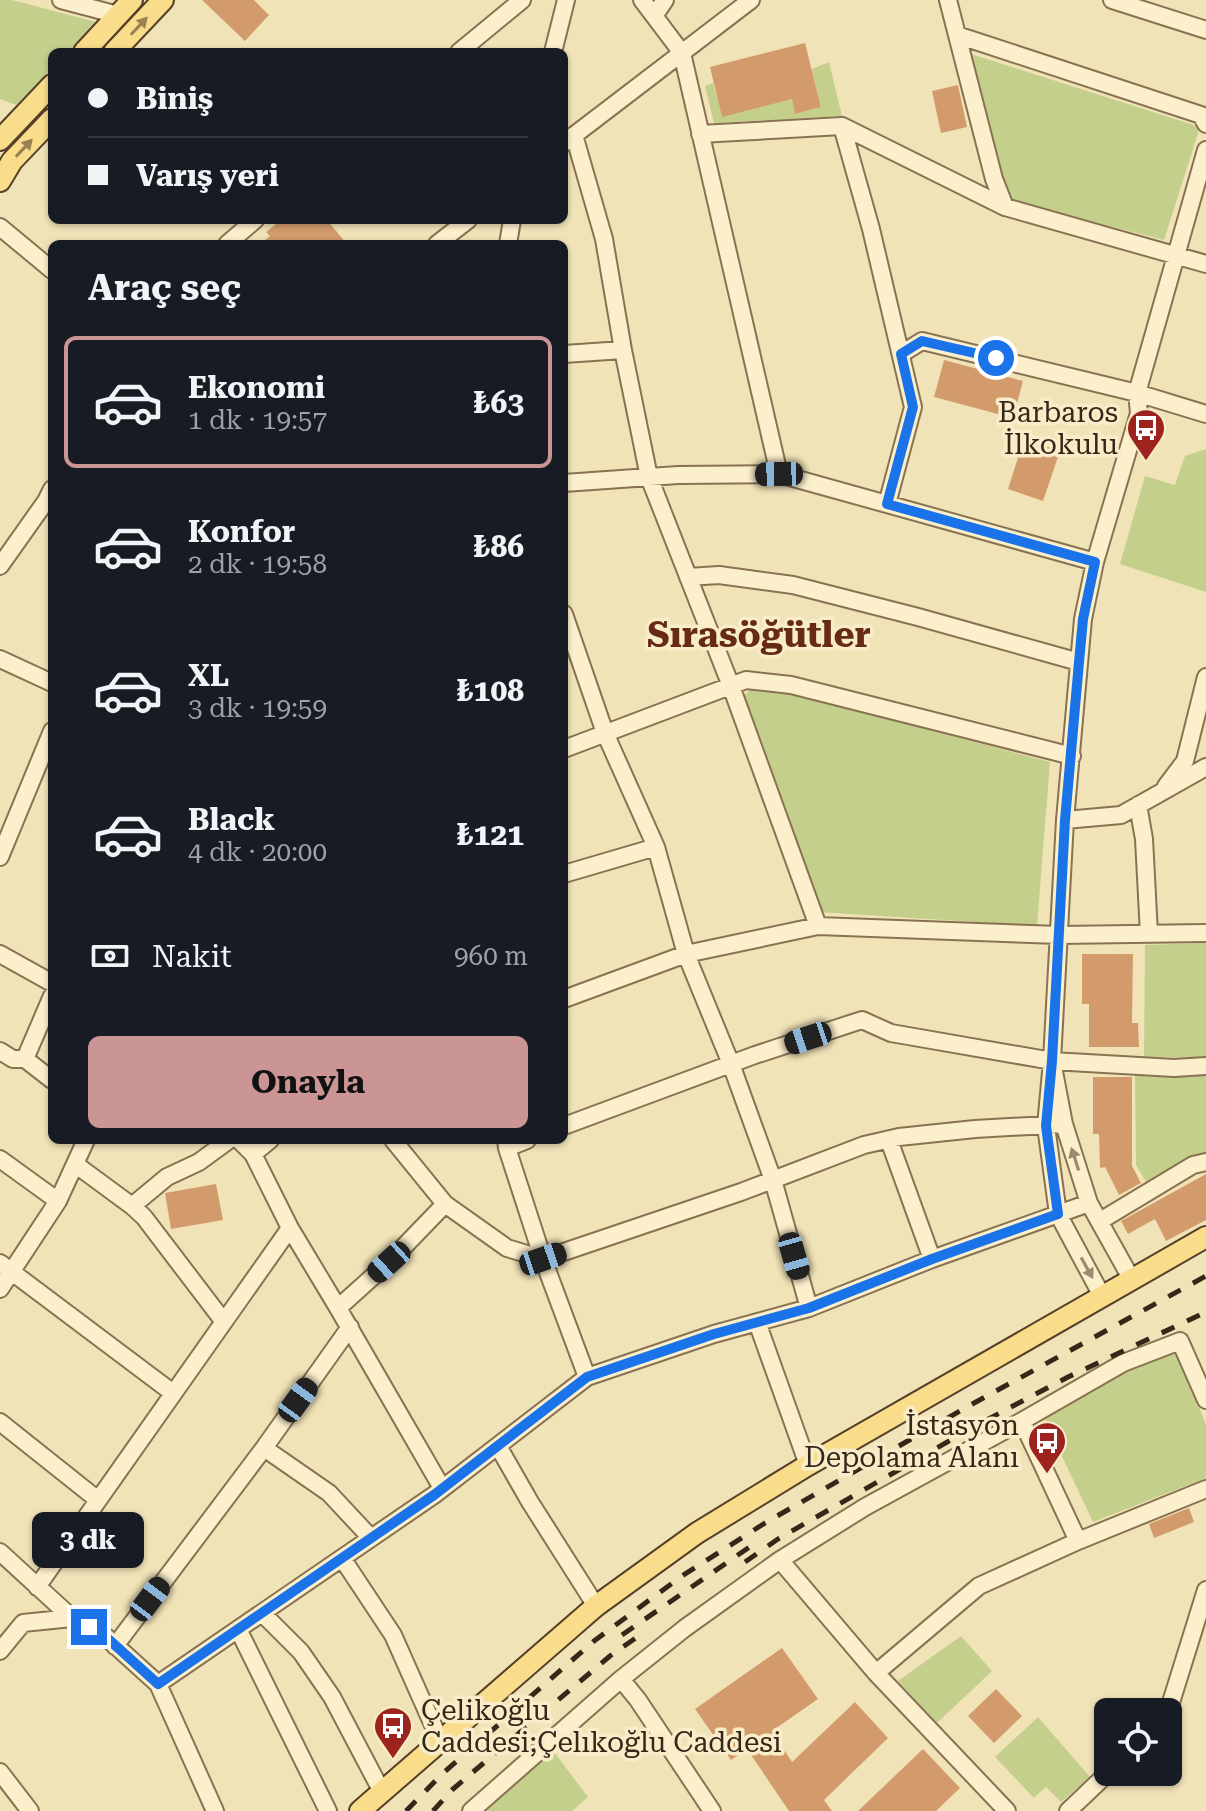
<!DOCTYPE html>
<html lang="tr">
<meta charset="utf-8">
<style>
:root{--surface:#171b24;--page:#242831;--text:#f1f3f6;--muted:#9ea1a6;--line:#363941;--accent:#cb9595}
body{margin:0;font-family:"Roboto Serif",serif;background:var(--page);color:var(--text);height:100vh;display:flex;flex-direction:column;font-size:30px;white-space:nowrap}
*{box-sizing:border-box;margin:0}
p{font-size:26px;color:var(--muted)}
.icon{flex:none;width:44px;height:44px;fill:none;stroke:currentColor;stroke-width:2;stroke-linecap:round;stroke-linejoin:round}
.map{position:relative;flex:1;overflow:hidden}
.drawer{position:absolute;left:48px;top:240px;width:520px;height:904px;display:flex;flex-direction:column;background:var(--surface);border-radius:12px;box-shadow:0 2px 6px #0004}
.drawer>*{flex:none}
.top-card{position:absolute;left:48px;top:48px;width:520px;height:176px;border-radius:12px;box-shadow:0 2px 6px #0004;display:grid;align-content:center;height:176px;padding:0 40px;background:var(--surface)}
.fabs{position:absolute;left:1094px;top:1698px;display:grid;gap:16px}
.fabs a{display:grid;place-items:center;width:88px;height:88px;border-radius:12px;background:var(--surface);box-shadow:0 2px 6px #0004;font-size:40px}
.end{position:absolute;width:36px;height:36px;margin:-18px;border:10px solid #1a73e8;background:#fff;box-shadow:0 0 0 4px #fff}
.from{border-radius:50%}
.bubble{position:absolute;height:56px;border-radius:12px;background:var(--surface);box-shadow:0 2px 6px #0004;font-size:26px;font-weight:700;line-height:56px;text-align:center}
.car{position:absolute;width:24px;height:48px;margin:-24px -12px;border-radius:10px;box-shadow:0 0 6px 2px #0007;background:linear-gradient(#222 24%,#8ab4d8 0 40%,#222 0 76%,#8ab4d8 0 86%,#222 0)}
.top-card b{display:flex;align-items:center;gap:28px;height:76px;font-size:30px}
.top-card b+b{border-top:2px solid var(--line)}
.top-card i{width:20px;height:20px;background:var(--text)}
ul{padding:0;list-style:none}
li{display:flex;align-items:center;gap:24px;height:132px;margin:0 16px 12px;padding:0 24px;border:4px solid transparent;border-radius:12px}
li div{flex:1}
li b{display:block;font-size:30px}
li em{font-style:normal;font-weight:700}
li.on{border-color:var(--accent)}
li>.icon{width:72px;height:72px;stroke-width:1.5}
h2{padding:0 40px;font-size:36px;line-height:96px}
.pay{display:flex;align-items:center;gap:20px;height:88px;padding:0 40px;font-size:30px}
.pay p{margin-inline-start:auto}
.primary-button{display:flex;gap:16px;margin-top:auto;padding:16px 40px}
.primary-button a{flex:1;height:92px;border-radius:12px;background:var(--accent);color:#111;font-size:32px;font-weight:700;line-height:92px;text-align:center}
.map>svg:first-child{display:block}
</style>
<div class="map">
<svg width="1206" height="1811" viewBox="0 0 1206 1811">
<rect width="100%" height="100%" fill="#f1e3b8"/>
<!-- green -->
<path fill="#c4cf8c" d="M 0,0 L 12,0 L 96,22 L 67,52 L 52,52 L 52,68 L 16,105 L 0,99 Z
M 971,54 L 1200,127 L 1164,240 L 1010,200 Z
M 829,62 L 842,116 L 714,123 L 705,86 L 713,83 L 722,116 L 792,99 L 796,114 L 821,107 L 812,69 Z
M 1206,449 L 1206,592 L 1120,564 L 1145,476 L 1175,485 L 1185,456 Z
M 750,690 L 779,691 L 1050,762 L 1037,926 L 818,912 L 741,698 Z
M 1206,943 L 1206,1058 L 1144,1057 L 1145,945 Z
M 1206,1073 L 1206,1153 L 1193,1155 L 1148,1185 L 1136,1165 L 1135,1074 Z
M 1167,1350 L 1180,1356 L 1206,1425 L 1206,1478 L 1093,1522 L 1044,1418 Z
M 961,1636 L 992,1671 L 937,1723 L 898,1681 Z
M 1038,1717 L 1090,1777 L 1061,1802 L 1046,1787 L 1034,1798 L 995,1757 Z
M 551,1748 L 588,1797 L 572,1811 L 486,1811 Z"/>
<!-- building -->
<path fill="#d39b6b" d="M 202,0 L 254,0 L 269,15 L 245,41 Z
M 805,43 L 821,107 L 795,114 L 792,99 L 722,117 L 710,67 Z
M 958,85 L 967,127 L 941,133 L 932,91 Z
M 281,220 L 327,220 L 347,244 L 260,244 L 270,236 L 266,232 Z
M 944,360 L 1023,381 L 1013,418 L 934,397 Z
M 1024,439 L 1060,451 L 1043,501 L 1008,489 Z
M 1082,954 L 1133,954 L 1132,1023 L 1138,1023 L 1139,1047 L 1089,1047 L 1089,1004 L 1082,1004 Z
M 1093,1077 L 1132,1077 L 1132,1166 L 1141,1183 L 1119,1195 L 1105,1167 L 1100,1168 L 1099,1134 L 1093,1134 Z
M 1206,1174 L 1206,1220 L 1166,1241 L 1155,1219 L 1128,1234 L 1121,1221 Z
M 216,1184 L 223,1220 L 171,1229 L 165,1193 Z
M 1189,1508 L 1194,1522 L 1154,1538 L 1149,1524 Z
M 782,1648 L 818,1699 L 772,1731 L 792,1762 L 855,1702 L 888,1738 L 824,1800 L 832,1811 L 789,1811 L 747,1749 L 731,1760 L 695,1709 Z
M 996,1689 L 1022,1716 L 994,1743 L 968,1716 Z
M 923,1749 L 960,1788 L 936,1811 L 858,1811 Z"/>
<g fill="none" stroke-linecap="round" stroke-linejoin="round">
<defs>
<path id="minor" d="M 61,0 L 118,15
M 642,0 L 682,53 L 779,474
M 948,0 L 994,179 L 1005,207
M 1112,0 L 1206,30
M 654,16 L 665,0
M 957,35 L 1201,115 L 1206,124
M 459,52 L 522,0
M 553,52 L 566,0
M 842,126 L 871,229 L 913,407 L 887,504
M 700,134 L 842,126 L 1005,207 L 1206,264
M 574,135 L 604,239 L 623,350
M 564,143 L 751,0
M 0,227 L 52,270
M 227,244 L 255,220
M 437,244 L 468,220
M 508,244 L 512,220
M 564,354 L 623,350 L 649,477 L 731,686 L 818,926
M 901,354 L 922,341 L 1137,393 L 1206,414
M 564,483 L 678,475 L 779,474 L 1095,562
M 0,566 L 46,501 L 52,489
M 688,577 L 719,575 L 793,585 L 918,617 L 1079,662
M 564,614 L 605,733 L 656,847 L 686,954 L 731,1064 L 773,1180 L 809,1308
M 0,659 L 52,683
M 564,749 L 746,680 L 791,685 L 1072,756
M 1166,786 L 1185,761 L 1206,677
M 1138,805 L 1144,839 L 1149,934
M 1065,820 L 1121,815 L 1206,767
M 0,857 L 52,731
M 564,874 L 656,847
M 0,954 L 52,983
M 564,999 L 686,954 L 818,926 L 1059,935 L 1206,933
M 0,1051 L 13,1059 L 25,1059 L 52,1080
M 25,1059 L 52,996
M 1052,1061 L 1065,820 L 1083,619 L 1095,562 L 1139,413 L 1137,393 L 1206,150
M 564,1126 L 755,1055 L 862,1020 L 891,1033 L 1052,1061 L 1174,1068 L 1206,1066
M 239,1140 L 253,1154 L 290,1228 L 338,1308 L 442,1488
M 393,1140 L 445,1204 L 507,1248 L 543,1259 L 587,1377
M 506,1140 L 507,1148 L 543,1259 L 741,1192 L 864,1145 L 899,1137 L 975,1129 L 1064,1124
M 889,1140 L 932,1259
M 507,1148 L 527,1140
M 253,1154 L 270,1140
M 0,1159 L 58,1201
M 75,1164 L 132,1206 L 144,1217 L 224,1322
M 132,1206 L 167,1177 L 199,1162 L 229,1140
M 1100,1221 L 1193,1165 L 1206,1162
M 0,1263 L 173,1393
M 0,1289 L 58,1201 L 86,1140
M 1102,1296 L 1058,1214 L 1046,1126 L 1052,1061 L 1064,1124 L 1089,1203 L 1132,1280
M 338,1308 L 389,1262 L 445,1204
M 757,1322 L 808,1465
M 1022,1421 L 1078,1541
M 0,1422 L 98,1500
M 498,1446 L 530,1502 L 596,1606
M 264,1448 L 329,1493 L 371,1538
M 0,1552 L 72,1618
M 342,1558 L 393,1635 L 441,1743
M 780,1560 L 876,1673 L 1007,1811
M 37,1587 L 290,1228
M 262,1613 L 301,1652 L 332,1697 L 382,1792
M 238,1629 L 328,1811
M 115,1646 L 264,1448 L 350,1327
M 0,1651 L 23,1623 L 72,1618 L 106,1637 L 158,1684 L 434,1495 L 587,1377 L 714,1334 L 809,1308 L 932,1259 L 1089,1203
M 876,1673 L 979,1586 L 1078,1541 L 1206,1489
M 621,1679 L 638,1700 L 712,1811
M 158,1684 L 215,1811
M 1168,1712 L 1206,1590
M 0,1772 L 30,1811
M 471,1811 L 621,1679 L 685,1628 L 780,1560 L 865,1507 L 1022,1421 L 1123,1363 L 1180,1341 L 1206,1400
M 1068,1811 L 1109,1772"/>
<path id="major" d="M 84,52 L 132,0
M 114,52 L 163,0
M 0,140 L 52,85
M 0,181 L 12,161 L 52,119
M 360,1811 L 596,1606 L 697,1533 L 808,1465 L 1206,1237"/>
</defs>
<!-- minor casing -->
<use href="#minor" stroke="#887252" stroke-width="20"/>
<!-- major casing -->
<use href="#major" stroke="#553f28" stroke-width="24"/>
<!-- minor -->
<use href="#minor" stroke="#fcf0cc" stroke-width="16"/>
<!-- major -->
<use href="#major" stroke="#fadd8b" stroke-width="20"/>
<!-- rail -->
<path stroke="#362819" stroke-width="5" stroke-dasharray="14 14" stroke-linecap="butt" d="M 745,1562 L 778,1539 L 977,1425 L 1068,1377 L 1206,1312
M 622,1635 L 751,1546
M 406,1811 L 441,1775 L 594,1641 L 682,1576 L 765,1523 L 965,1408 L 1206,1276
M 433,1811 L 453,1789 L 610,1656 L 640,1635"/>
</g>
<!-- one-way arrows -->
<defs><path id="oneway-solid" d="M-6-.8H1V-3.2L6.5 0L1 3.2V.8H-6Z" transform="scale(2)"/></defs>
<g fill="#988252">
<use href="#oneway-solid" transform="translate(139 26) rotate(-47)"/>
<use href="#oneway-solid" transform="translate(24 148) rotate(-47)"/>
</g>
<g fill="#998c72">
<use href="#oneway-solid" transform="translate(1075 1159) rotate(-108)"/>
<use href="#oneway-solid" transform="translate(1087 1268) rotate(61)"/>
</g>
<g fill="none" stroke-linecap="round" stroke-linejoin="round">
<!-- route -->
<path stroke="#1a73e8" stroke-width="10" d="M 89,1627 L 106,1637 L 158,1684 L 434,1495 L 587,1377 L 714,1334 L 809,1308 L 932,1259 L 1058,1214 L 1046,1126 L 1052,1061 L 1065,820 L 1079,662 L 1083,619 L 1095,562 L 887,504 L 913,407 L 901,354 L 922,341 L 996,358"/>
</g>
<!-- icons -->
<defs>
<symbol id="bus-pin" viewBox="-11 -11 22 30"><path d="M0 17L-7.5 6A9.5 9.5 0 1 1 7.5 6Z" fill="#9c231e" stroke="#f8edc8"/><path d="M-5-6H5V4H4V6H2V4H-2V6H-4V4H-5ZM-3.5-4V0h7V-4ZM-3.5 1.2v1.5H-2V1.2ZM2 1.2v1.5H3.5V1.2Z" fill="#fff"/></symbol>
</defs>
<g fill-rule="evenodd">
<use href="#bus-pin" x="1124" y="406" width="44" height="60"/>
<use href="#bus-pin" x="1025" y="1419" width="44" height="60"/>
<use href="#bus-pin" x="371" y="1704" width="44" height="60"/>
</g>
<g text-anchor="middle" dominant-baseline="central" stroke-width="7" stroke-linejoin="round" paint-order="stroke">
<!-- poi labels -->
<g font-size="28" fill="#362819" stroke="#f8edc8" text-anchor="end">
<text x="1118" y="412">Barbaros<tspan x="1118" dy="32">İlkokulu</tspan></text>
<text x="1019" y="1425">İstasyon<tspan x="1019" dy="32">Depolama Alanı</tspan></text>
<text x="421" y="1710" text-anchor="start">Çelikoğlu<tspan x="421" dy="32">Caddesi;Çelıkoğlu Caddesi</tspan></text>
</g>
<!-- district labels -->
<g font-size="36" font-weight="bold" fill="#662a15" stroke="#f8edc8">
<text x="759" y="635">Sırasöğütler</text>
</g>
</g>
</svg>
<div class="fabs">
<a><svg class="icon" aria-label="locate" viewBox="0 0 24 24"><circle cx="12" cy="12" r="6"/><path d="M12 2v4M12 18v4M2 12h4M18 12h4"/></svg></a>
</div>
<i class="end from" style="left:996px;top:358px"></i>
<i class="end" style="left:89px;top:1627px"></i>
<div class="bubble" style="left:32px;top:1512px;width:112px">3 dk</div>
<i class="car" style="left:779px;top:474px;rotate:269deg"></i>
<i class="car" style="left:808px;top:1038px;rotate:252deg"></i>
<i class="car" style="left:794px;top:1256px;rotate:164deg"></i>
<i class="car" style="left:543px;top:1259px;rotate:71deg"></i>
<i class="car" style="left:389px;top:1262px;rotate:228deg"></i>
<i class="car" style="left:298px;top:1400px;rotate:36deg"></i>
<i class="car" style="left:150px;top:1599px;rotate:37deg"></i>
<div class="top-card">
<b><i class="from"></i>Biniş</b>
<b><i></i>Varış yeri</b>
</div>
<section class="drawer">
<h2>Araç seç</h2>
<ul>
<li class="on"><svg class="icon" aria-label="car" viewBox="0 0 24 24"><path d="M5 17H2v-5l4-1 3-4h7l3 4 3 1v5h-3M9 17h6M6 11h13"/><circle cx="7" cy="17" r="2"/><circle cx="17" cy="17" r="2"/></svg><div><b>Ekonomi</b><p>1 dk · 19:57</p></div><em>₺63</em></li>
<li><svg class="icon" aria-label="car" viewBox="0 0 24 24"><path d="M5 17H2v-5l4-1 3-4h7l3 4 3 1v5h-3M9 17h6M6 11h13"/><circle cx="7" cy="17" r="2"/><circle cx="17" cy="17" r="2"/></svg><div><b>Konfor</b><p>2 dk · 19:58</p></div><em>₺86</em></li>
<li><svg class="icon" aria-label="car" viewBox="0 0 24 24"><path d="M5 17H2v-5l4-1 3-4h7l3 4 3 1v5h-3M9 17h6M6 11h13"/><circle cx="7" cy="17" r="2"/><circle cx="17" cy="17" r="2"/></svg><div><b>XL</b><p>3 dk · 19:59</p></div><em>₺108</em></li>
<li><svg class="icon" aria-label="car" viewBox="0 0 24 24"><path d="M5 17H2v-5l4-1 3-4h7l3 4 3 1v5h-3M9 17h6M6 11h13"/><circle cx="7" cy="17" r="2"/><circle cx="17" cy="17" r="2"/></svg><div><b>Black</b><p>4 dk · 20:00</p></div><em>₺121</em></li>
</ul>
<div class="pay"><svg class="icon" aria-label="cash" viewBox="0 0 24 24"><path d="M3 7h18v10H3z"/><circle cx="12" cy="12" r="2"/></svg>Nakit<p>960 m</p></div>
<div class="primary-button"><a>Onayla</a></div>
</section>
</div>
